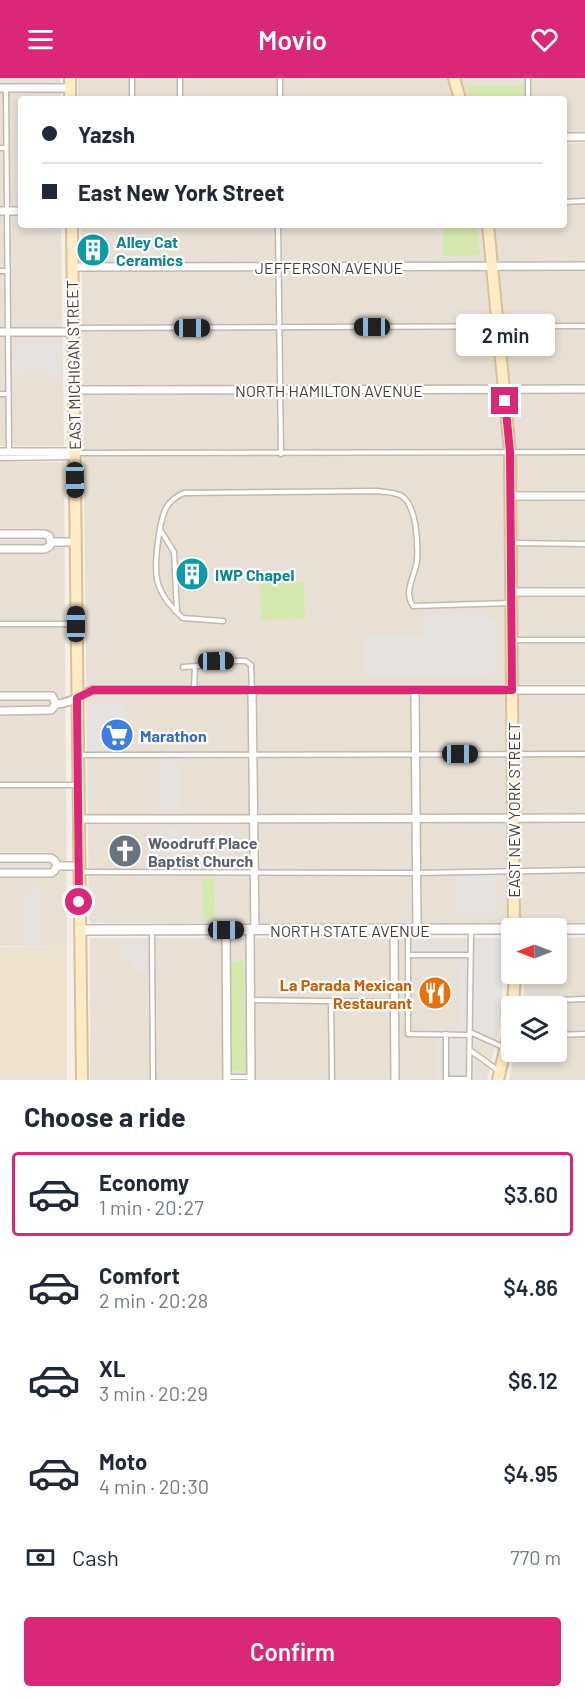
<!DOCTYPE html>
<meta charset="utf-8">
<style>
:root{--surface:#fff;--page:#f6f6f7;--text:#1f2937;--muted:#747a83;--line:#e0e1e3;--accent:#db2777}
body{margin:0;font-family:Barlow,sans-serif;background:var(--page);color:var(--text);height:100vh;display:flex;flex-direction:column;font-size:22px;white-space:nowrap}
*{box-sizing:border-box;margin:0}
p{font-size:20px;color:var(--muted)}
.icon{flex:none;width:33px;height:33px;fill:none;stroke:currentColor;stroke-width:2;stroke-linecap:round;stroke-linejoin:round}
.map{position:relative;height:1002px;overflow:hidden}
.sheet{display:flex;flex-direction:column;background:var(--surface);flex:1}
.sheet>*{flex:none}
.guide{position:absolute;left:18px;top:18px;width:549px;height:132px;border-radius:6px;box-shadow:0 3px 9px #0003;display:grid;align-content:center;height:132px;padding:0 24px;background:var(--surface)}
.needle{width:39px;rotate:270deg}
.tools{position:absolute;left:501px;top:840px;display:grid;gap:12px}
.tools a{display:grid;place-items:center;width:66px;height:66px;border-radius:6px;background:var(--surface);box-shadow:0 3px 9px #0003;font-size:30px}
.end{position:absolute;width:27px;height:27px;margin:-14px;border:8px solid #db2777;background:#fff;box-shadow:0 0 0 3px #fff}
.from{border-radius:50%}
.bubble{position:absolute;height:42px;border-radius:6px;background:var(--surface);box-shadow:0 3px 9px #0003;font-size:20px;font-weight:600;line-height:42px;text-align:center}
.car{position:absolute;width:18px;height:36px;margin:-18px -9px;border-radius:8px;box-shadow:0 0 4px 2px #0007;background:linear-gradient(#222 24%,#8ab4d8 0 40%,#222 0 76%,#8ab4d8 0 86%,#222 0)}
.guide b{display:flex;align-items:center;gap:21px;height:57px;font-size:22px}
.guide b+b{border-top:2px solid var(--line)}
.guide i{width:15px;height:15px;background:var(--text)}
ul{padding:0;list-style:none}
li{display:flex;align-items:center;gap:18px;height:84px;margin:0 12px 9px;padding:0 12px;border:3px solid transparent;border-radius:6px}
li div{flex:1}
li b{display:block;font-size:22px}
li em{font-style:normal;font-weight:600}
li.selected{border-color:var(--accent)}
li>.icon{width:54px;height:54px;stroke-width:1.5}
h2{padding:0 24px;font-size:27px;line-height:72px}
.pay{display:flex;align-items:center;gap:15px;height:66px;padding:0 24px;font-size:22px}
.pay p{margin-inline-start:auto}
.button{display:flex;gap:12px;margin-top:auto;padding:12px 24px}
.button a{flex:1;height:69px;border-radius:6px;background:var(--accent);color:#fff;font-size:24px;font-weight:600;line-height:69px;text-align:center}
header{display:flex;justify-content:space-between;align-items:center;height:78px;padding:0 24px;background:var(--accent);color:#fff;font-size:27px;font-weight:600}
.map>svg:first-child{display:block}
</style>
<header><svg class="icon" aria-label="menu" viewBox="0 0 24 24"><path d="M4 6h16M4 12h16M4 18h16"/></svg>Movio<svg class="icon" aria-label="heart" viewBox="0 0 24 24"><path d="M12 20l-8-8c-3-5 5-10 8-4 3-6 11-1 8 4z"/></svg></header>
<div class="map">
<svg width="585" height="1002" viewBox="0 0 585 1002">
<rect width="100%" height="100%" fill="#f4efe7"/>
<!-- residential -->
<path fill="#e8e0d5" d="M 0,0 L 60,0 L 61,21 L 21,21 L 21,147 L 61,147 L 64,368 L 0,368 Z
M 78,0 L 585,0 L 585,55 L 564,55 L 564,21 L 78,21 Z
M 585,65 L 585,845 L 91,845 L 89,841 L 81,147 L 564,147 L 564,66 Z
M 0,384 L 64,384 L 67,868 L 0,868 Z
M 585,859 L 585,1002 L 509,1002 L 516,974 L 556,974 L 556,928 L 523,928 L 525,896 L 556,896 L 557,860 Z
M 90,860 L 498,860 L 502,862 L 503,867 L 501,941 L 487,1002 L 90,1002 Z"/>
<!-- education -->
<path fill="#ede2d0" d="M 67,868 L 67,1002 L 0,1002 L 0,869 Z"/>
<!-- green -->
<path fill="#d5e9af" d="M 526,7 L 526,21 L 470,21 L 467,8 Z
M 443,147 L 477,147 L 480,177 L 443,178 Z
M 304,503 L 305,541 L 261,542 L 260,504 Z
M 202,799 L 214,799 L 215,843 L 203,841 Z
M 245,883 L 246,993 L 231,993 L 230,884 Z"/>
<!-- parking -->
<path fill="#e5e2df" d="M 60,265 L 60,300 L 49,300 L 37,290 L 27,292 L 24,296 L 12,296 L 12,266 Z
M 424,536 L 487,536 L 488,542 L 497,542 L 497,593 L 490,593 L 490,599 L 365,599 L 365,557 L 423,557 Z
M 124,626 L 124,649 L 110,649 L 108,674 L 89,674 L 89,627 Z
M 159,683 L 181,683 L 181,731 L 159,731 Z
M 182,751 L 182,792 L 157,792 L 157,752 Z
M 455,797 L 496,797 L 496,835 L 456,835 Z
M 26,811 L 41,811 L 41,867 L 26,867 Z
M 485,861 L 498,861 L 502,866 L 500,938 L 497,954 L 485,954 L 475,967 L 475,1002 L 435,1002 L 435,951 L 459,951 L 459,884 L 411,883 L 411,866 L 485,866 Z
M 122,866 L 147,866 L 147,893 L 133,893 L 133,883 L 122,882 Z"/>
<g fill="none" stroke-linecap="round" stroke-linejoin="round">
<defs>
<path id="service" d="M 132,0 L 132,21
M 280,0 L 280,21
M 6,11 L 9,374
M 180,21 L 180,0
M 528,21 L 528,0
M 0,70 L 6,70
M 564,124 L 585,123
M 278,147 L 281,376
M 0,193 L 8,193
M 76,250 L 585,248
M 0,316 L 9,316
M 75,375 L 585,374
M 0,380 L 73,379
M 161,453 L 174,474 L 177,534
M 514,465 L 585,466
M 223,543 L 183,540 C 173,532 161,517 158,505 C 153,490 159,444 166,430 C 170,423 177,418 184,415 L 377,413 C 384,414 393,414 400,417 C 417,425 418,466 417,483 C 415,498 403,513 413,528 L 510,525
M 0,546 L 75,546
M 512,562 L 585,562
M 183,589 L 211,587 L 216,583 L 246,583 L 251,587 L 252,612
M 194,611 L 195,589
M 79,677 L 585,676
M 0,707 L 77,707
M 80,794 L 417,795 L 585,792
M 408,852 L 408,956 L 470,957
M 152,853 L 153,1002
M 408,877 L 470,877
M 251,922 L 394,924
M 331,923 L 332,1002
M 553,928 L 558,922 L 585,921
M 470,954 L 505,970
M 446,956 L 446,1001 L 469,1001 L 471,852
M 556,957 L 585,956
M 471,973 L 499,993
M 228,999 L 250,999"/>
<path id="minor" d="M 0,10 L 70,10
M 564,59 L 585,59
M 0,133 L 21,133
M 72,189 L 585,188
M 0,254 L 73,254
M 73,312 L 585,311
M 0,374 L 74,374
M 510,418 L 585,418
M 0,456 L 44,456 L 49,458 L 51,464
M 51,464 L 75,464
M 0,471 L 45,471 L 50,468 L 51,464
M 511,514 L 585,514
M 252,612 L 255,852
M 415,613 L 417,852
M 0,618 L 52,618 L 56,626
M 0,633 L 51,632 L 56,626 C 71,626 79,616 93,612 L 585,612
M 79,741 L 585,740
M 0,780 L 51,780 L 55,783 L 57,788
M 57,788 L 79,788
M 0,795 L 51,795 L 54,793 L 57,788
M 226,852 L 227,1002
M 250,852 L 251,1002
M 394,852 L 395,1002"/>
<path id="tertiary" d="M 556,851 L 585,851
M 80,852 L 512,851"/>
<path id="secondary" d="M 70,0 L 70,21
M 454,0 L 460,21
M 72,147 L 82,1002
M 488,147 L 510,374 L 514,850
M 513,928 L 515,896
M 498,1002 L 512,942"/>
</defs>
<!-- service casing -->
<use href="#service" stroke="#c3b8ac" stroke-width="7"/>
<!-- minor casing -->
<use href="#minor" stroke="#c3b8ac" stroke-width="10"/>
<!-- tertiary casing -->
<use href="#tertiary" stroke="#c3b8ac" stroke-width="12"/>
<!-- secondary casing -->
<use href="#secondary" stroke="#d8c098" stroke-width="14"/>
<!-- service -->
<use href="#service" stroke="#fff" stroke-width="4"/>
<!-- minor -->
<use href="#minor" stroke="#fff" stroke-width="7"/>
<!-- tertiary -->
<use href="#tertiary" stroke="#fff" stroke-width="9"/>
<!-- secondary -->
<use href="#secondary" stroke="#ffebc6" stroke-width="10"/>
</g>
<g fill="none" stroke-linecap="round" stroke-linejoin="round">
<!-- route -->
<path stroke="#db2777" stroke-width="8" d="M 79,824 L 77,620 L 93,612 L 512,612 L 510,374 L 505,323"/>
</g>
<!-- icons -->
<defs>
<symbol id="building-disc" viewBox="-11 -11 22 22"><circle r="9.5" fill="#0f9aa8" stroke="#fff"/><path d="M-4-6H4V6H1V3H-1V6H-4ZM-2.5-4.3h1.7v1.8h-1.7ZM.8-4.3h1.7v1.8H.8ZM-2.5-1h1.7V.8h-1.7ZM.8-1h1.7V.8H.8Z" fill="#fff"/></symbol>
<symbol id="supermarket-disc" viewBox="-11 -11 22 22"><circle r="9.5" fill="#3f7fe0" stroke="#fff"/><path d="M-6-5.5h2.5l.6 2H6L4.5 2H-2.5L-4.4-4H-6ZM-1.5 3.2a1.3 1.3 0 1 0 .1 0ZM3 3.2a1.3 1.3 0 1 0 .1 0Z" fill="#fff"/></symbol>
<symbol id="church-disc" viewBox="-11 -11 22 22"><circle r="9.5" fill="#6b7280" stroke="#fff"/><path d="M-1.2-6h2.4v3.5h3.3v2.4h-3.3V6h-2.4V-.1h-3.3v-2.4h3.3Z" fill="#fff"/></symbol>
<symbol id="restaurant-disc" viewBox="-11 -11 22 22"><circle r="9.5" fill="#e8710a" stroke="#fff"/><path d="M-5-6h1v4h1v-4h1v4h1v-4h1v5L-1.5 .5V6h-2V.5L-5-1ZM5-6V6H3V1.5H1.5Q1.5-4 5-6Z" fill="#fff"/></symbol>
</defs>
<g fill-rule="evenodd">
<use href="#building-disc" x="74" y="153" width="38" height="38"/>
<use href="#building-disc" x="173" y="477" width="38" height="38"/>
<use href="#supermarket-disc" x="98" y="638" width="38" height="38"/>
<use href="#church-disc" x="106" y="754" width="38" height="38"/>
<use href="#restaurant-disc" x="416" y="896" width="38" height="38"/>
</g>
<g text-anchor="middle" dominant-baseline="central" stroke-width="4.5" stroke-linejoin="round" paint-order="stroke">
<!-- culture labels -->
<g font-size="16" font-weight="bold" fill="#0d838f" stroke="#fff" text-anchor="start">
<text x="116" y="163">Alley Cat<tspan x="116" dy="18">Ceramics</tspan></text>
<text x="215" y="496">IWP Chapel</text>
</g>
<!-- street labels -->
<g font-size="16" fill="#473e36" stroke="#fff">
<text x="329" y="189">JEFFERSON AVENUE</text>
<text transform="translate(73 287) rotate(-91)">EAST MICHIGAN STREET</text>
<text x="329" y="312">NORTH HAMILTON AVENUE</text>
<text transform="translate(513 732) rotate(-90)">EAST NEW YORK STREET</text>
<text x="350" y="852">NORTH STATE AVENUE</text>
</g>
<!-- shop labels -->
<g font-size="16" font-weight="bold" fill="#366cbe" stroke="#fff" text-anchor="start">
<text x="140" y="657">Marathon</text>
</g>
<!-- worship labels -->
<g font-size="16" font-weight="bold" fill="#5b616d" stroke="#fff" text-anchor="start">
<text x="148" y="764">Woodruff Place<tspan x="148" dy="18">Baptist Church</tspan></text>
</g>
<!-- food labels -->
<g font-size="16" font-weight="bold" fill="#c56008" stroke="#fff" text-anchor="end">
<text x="412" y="906">La Parada Mexican<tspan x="412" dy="18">Restaurant</tspan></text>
</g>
</g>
</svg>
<div class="tools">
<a><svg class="needle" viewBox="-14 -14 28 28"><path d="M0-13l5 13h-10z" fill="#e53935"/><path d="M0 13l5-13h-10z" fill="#747a83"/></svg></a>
<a><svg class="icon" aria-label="layers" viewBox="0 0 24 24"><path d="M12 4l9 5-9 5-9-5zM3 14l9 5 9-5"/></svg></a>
</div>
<i class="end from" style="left:79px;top:824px"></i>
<i class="end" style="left:505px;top:323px"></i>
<div class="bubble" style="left:456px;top:236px;width:99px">2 min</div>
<i class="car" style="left:372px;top:249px;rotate:270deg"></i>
<i class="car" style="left:192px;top:250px;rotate:90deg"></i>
<i class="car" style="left:75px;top:402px;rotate:179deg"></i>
<i class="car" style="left:76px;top:546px;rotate:0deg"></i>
<i class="car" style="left:216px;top:583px;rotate:89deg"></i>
<i class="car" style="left:460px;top:676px;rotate:90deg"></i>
<i class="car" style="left:226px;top:852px;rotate:90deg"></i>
<div class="guide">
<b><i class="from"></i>Yazsh</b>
<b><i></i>East New York Street</b>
</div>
</div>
<section class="sheet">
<h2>Choose a ride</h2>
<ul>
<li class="selected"><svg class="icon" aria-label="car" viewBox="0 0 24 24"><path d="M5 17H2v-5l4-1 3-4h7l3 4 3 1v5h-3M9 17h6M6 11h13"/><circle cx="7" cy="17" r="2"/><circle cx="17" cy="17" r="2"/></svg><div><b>Economy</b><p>1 min · 20:27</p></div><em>$3.60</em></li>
<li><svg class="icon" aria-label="car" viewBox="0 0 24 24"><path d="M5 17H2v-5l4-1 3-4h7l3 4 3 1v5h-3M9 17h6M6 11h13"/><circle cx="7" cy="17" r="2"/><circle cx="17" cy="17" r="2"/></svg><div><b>Comfort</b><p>2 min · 20:28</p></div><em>$4.86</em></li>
<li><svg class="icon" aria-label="car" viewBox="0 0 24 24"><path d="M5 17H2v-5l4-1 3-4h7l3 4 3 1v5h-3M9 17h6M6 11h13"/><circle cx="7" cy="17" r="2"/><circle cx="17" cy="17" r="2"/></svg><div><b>XL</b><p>3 min · 20:29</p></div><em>$6.12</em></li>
<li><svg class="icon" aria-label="car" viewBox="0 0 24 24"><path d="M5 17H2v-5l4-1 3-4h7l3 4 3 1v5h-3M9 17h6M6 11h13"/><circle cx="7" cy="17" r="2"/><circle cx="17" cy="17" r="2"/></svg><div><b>Moto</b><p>4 min · 20:30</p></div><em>$4.95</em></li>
</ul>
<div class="pay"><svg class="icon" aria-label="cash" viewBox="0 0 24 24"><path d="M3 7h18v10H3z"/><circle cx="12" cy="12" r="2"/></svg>Cash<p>770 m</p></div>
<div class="button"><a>Confirm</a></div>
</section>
